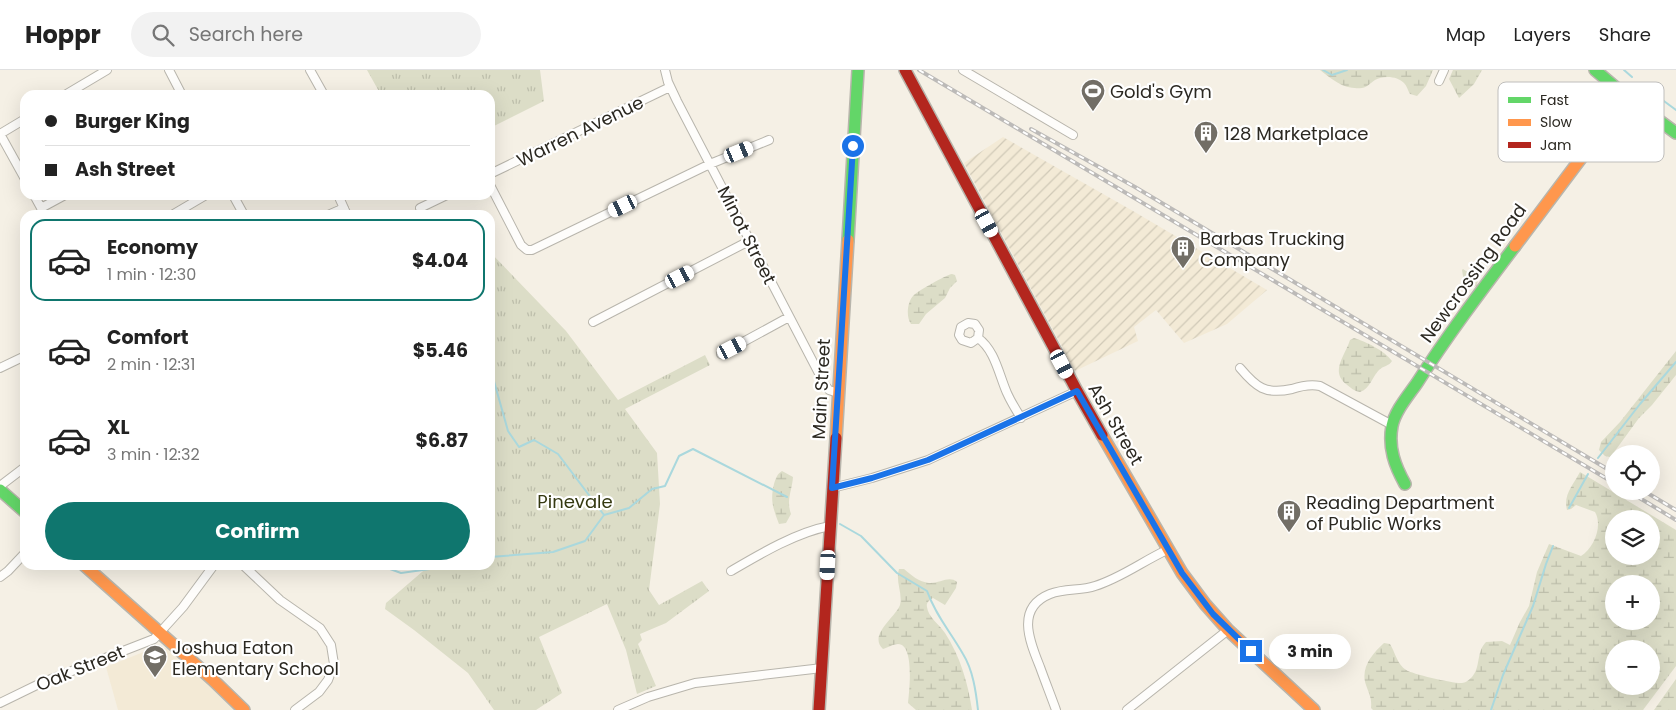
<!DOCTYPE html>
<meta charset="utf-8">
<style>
:root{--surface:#fff;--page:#f2f2f2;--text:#222;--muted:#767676;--line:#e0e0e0;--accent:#0f766e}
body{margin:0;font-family:Poppins,sans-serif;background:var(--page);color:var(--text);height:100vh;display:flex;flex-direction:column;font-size:19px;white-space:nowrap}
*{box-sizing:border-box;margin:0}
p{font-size:16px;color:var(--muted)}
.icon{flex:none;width:28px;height:28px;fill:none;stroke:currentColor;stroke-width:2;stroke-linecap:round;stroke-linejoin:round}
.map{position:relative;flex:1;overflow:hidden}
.side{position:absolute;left:20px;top:140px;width:475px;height:360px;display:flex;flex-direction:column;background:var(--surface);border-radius:15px;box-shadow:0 5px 20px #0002}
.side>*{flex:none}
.top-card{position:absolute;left:20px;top:20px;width:475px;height:110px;border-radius:15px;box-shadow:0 5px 20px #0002;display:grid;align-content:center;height:110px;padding:0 25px;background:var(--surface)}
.controls{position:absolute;left:1605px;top:375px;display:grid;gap:10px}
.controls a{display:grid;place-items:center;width:55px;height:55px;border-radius:50%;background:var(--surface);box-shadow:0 5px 20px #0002;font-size:25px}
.end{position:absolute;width:22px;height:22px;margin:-11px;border:6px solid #1a73e8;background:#fff;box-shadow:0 0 0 2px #fff}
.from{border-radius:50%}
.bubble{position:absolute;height:35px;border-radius:18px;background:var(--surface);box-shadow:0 5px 20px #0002;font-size:16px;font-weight:700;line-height:35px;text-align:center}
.car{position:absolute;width:15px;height:30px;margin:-15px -8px;border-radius:6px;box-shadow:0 0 4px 1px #0007;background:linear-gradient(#fff 24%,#345 0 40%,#fff 0 76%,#345 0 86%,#fff 0)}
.top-card b{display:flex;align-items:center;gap:18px;height:48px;font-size:19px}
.top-card b+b{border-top:1px solid var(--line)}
.top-card i{width:12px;height:12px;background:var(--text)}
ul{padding:9px 0 0;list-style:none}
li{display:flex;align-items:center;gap:15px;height:82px;margin:0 10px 8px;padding:0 15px;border:2px solid transparent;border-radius:15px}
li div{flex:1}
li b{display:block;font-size:19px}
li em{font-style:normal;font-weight:700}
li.selected{border-color:var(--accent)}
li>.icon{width:45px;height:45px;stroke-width:1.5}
.button{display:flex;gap:10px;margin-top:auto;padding:10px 25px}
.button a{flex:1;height:58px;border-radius:30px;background:var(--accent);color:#fff;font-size:20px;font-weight:700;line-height:58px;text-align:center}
header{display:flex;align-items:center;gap:30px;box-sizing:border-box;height:70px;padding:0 25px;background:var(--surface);border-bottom:1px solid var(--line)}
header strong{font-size:24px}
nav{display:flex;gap:28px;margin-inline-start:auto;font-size:18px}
.search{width:350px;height:45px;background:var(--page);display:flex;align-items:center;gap:12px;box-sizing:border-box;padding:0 18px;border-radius:28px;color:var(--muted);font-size:19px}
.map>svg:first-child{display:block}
</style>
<header>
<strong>Hoppr</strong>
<div class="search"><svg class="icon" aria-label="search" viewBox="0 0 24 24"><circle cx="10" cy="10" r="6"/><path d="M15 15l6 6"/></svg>Search here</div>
<nav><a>Map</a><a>Layers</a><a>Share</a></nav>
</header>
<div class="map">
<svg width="1676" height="640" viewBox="0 0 1676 640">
<defs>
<pattern id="industrial-furrows" width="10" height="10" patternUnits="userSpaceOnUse" patternTransform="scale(1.25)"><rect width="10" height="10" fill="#f3ead6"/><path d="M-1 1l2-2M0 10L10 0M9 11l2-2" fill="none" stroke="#d0c9b7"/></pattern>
<pattern id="wetland-marsh" width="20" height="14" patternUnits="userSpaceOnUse" patternTransform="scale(1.25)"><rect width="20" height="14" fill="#dcddc7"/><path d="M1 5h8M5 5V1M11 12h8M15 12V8" fill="none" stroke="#bdbeab"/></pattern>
<pattern id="park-tufts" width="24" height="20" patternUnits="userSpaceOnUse" patternTransform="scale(1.25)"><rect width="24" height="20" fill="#dcddc7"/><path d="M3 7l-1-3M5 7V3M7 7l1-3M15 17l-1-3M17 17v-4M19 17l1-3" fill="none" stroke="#bdbeab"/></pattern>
</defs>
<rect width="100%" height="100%" fill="#f5f0e5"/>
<!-- built -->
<path fill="#f3ead6" d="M 156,577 L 167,578 L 213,619 L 234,640 L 118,640 L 106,597 Z"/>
<!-- industrial -->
<path fill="url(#industrial-furrows)" d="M 1003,67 L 1133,141 L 1267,220 L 1227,254 L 1184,273 L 1156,240 L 1134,257 L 1138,271 L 1075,301 L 964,93 Z"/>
<!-- wetland -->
<path fill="url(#wetland-marsh)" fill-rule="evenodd" d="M 1320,0 L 1433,0 L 1426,16 L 1417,26 L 1410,24 C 1408,21 1407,16 1404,13 C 1398,6 1383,5 1375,10 C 1370,13 1368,17 1362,18 C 1344,20 1333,10 1320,0 Z
M 1453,0 L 1482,0 L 1474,14 L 1459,28 L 1449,9 Z
M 1463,199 L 1478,209 L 1477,216 L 1470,218 C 1464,215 1463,206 1462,200 Z
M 952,204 L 955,205 L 957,211 L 950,218 L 945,228 L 926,244 L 919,254 L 911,254 C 906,247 907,233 913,226 C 916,222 946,205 952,204 Z
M 1354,268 C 1365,271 1385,281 1392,291 C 1389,296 1383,296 1379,300 C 1372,307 1370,319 1360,322 C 1354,321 1351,318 1346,314 C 1330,301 1345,286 1350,270 Z
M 1676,281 L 1676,305 L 1652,335 L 1639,348 L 1612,385 L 1610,387 L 1605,386 L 1599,380 L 1601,372 L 1620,352 Z
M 782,401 L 793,407 C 792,421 786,430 791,444 L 786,453 L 779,454 C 773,438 770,431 774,414 C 776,408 777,404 782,401 Z
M 1580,402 L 1676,460 L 1676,596 L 1643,640 L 1373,640 L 1371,638 C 1372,628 1369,624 1366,615 C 1360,598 1372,584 1384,573 L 1390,574 C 1395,582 1397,594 1406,600 C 1412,604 1455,614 1462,613 C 1465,613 1469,610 1472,607 C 1481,597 1476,582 1486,572 L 1502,571 L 1510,575 L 1520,552 L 1529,536 L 1537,502 L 1549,474 L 1581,486 C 1594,478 1603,456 1595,442 L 1576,435 L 1571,439 L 1567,440 C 1563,425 1573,415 1580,402 ZM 1614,449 L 1651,449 L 1651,486 L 1614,486 ZM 1614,514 L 1651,514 L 1651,551 L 1614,551 ZM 1614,579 L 1651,579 L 1651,616 L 1614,616 Z
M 899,499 L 904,499 C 911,505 919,512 929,513 C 939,514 949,505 957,512 L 956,518 L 945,535 L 933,528 C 929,530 926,533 927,537 C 928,547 939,554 945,563 C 960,586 968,613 972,640 L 916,640 L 908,633 C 909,623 915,574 898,574 C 893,574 887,578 883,579 C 868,565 895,548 900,535 C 903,524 895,511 899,499 Z
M 1676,609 L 1676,640 L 1654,640 Z"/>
<!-- park -->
<path fill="url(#park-tufts)" d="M 367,0 L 540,0 L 544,31 L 490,58 L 490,25 L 381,25 Z
M 490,182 L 566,261 L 618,330 L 705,285 L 710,295 L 625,339 L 657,383 L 660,434 L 649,520 L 659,535 L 702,511 L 709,521 L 666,553 L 640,564 L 642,570 L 638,574 L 656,616 L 637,624 L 626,580 L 607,534 L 539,567 L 562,623 L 536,640 L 494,640 L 468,603 L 414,560 L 385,539 L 386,533 L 430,495 L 490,495 Z"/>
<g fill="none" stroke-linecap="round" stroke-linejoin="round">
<!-- stream -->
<path stroke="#aad8dd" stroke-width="2" d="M 1323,0 L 1332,5 L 1347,0
M 1624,0 L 1632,7
M 1649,20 L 1676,40
M 490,297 L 508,361 L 519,377 L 534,370 L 558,384 L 604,445 L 629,438 L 652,419 L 665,416 L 679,386 L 693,379 L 787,427
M 1598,388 L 1640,334 L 1676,292
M 1569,438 L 1588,404
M 840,454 L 861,466 L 897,503 L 927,521 C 936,546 950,561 963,584 C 973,600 976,622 978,640
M 490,487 L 553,482 L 585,471 L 604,445
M 379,495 L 401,503 L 430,499 L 434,495
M 1491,640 L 1503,605 L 1533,536 L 1546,494 L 1553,476"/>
<defs>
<path id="street" d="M 169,0 L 182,25
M 310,0 L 324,25
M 665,0 L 668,12 L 677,31 L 825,315 L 829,320 L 838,323
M 963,0 L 1073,65
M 1439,11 L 1444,0
M 65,25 L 107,0
M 0,64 L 25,109
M 0,64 L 25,49
M 490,104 L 670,17
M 490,115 L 521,175 L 527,180 L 532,180 L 710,94 L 769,70
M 34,125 L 45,145
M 233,125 L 244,145
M 338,125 L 347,145
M 41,138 L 65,125
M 420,138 L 447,125
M 172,145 L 206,125
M 328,145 L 344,138
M 593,252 L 749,171
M 978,268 L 979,260 L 975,254 L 968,253 L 961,257 L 959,265 L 962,270 L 971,273 L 978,268 C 995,280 999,305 1007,323 C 1011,332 1016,340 1021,348
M 721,284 L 789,247
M 0,298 L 25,286
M 1240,298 C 1256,317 1265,325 1292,319 C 1301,316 1310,314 1320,316 L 1392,355
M 0,416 L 25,397
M 832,418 L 872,408 L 928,390 L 1077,321
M 243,495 L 280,530 L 320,558 L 331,575 L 334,594 L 328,610 L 319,622 L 295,640
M 731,501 C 760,484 797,462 830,456
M 0,507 L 8,501 L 25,483
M 0,633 L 41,613 L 154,569 L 183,537 L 214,495
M 618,640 L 648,627 L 695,613 L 822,598
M 1056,640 C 1051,626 1045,611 1040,597 C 1030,572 1015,538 1050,524 C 1065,518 1081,521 1095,516 C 1121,508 1143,491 1167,480
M 1127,640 L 1228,560"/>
<path id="fast" d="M 1595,0 L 1627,27 L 1676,63
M 848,170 L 858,0
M 1405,414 C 1395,396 1388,378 1392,356 C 1395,341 1408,326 1417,313 C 1447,266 1481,221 1515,176
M 0,420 L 25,442"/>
<path id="slow" d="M 1515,176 L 1627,27
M 1102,365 L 1182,503 L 1205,534 L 1228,560 L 1314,640
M 836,368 L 848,170
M 84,495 L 213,610 L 244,640"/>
<path id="jam" d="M 905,0 L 1077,321 L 1102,365
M 819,640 L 836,368"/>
</defs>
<!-- street casing -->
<use href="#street" stroke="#b8b5ac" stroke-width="10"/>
<!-- fast casing -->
<use href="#fast" stroke="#b8b5ac" stroke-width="14"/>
<!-- slow casing -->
<use href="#slow" stroke="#b8b5ac" stroke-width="14"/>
<!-- jam casing -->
<use href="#jam" stroke="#b8b5ac" stroke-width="14"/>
<!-- street -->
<use href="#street" stroke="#fefdfb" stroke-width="8"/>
<!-- fast -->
<use href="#fast" stroke="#63d668" stroke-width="11"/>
<!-- slow -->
<use href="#slow" stroke="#ff974d" stroke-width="11"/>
<!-- jam -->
<use href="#jam" stroke="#b3261e" stroke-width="11"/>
<defs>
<path id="rail" d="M 919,0 L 1614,413
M 1031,59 L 1135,117 L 1614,403
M 1628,421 L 1676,450
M 1644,421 L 1676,440"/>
</defs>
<!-- rail casing -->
<use href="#rail" stroke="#bcbab8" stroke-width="4"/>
<!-- rail -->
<use href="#rail" stroke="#fff" stroke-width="2" stroke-dasharray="5.5" stroke-linecap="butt"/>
</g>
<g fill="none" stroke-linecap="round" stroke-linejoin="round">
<!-- route -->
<path stroke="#1a73e8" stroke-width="6" d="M 853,76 L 832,418 L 872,408 L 928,390 L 1077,321 L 1182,503 L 1213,544 L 1251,581"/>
</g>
<!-- icons -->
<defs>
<symbol id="stadium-pin" viewBox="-11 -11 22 30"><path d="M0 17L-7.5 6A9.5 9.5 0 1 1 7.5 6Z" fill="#726e66" stroke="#fff"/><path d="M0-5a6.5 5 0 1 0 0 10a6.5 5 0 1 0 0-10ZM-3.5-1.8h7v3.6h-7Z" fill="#fff"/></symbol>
<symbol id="building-pin" viewBox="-11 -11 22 30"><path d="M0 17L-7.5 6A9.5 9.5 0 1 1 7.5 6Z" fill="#726e66" stroke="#fff"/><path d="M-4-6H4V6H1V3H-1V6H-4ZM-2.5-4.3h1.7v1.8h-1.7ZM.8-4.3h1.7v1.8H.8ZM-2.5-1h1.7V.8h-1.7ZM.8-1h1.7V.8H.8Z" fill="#fff"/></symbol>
<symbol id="school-pin" viewBox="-11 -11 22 30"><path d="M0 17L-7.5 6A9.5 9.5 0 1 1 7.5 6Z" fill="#726e66" stroke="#fff"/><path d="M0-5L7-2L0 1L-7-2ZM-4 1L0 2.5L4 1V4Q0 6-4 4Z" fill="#fff"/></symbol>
</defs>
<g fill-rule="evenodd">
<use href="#stadium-pin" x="1079" y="7" width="28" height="38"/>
<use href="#building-pin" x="1192" y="49" width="28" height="38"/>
<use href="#building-pin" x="1169" y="164" width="28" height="38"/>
<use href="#building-pin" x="1275" y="428" width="28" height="38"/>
<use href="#school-pin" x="141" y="573" width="28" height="38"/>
</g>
<g text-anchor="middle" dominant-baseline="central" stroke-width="4.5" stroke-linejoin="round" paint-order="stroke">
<!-- poi labels -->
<g font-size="18" fill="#2b2821" stroke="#fff" text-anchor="start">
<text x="1110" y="21">Gold's Gym</text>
<text x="1224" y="63">128 Marketplace</text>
<text x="1200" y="168">Barbas Trucking<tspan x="1200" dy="21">Company</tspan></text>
<text x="1306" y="432">Reading Department<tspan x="1306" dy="21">of Public Works</tspan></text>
<text x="172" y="577">Joshua Eaton<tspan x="172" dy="21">Elementary School</tspan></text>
</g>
<!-- street labels -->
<g font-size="18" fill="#2b2821" stroke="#fff">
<text transform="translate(580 61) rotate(-26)">Warren Avenue</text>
<text transform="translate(747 165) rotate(63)">Minot Street</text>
<text transform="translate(1473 203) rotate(-54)">Newcrossing Road</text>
<text transform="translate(821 319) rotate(-87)">Main Street</text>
<text transform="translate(1116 354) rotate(60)">Ash Street</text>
<text transform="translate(80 598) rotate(-22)">Oak Street</text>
</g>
<!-- park labels -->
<g font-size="18" fill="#353911" stroke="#fff">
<text x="575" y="431">Pinevale</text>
</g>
</g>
<!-- legend -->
<rect x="1498" y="12" width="166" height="80" rx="8" fill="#fff" stroke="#bfbebc" stroke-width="1"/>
<rect x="1508" y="27" width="23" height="6" fill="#63d668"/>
<rect x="1508" y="49" width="23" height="7" fill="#ff974d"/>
<rect x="1508" y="72" width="23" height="6" fill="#b3261e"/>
<g font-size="14" fill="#2b2821">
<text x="1540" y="35">Fast</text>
<text x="1540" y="57">Slow</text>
<text x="1540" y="80">Jam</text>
</g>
</svg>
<div class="controls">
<a><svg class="icon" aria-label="locate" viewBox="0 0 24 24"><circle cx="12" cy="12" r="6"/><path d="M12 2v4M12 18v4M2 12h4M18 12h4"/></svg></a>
<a><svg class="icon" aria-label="layers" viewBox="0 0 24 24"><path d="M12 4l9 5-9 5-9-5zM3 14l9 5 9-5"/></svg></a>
<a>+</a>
<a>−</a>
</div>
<i class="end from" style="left:853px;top:76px"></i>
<i class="end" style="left:1251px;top:581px"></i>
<div class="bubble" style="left:1269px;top:564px;width:82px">3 min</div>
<i class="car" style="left:739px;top:82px;rotate:68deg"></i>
<i class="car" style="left:623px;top:136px;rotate:244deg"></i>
<i class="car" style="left:987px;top:153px;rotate:151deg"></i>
<i class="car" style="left:680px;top:207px;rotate:63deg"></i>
<i class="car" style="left:732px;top:278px;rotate:63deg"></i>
<i class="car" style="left:1062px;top:294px;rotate:152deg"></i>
<i class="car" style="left:828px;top:495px;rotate:183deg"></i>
<div class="top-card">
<b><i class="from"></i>Burger King</b>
<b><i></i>Ash Street</b>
</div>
<section class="side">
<ul>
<li class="selected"><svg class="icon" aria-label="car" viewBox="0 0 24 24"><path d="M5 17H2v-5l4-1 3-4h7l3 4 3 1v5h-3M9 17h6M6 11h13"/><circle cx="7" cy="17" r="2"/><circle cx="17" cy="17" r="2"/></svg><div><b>Economy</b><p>1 min · 12:30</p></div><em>$4.04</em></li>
<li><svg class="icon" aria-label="car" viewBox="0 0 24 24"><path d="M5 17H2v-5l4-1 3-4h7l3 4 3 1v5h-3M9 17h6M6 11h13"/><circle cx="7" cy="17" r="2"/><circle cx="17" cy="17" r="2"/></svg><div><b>Comfort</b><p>2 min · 12:31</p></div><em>$5.46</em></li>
<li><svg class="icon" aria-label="car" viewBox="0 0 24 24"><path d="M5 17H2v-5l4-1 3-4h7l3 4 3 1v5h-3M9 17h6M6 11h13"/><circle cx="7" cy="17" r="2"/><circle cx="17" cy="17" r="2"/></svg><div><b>XL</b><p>3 min · 12:32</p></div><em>$6.87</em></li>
</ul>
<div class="button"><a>Confirm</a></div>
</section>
</div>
